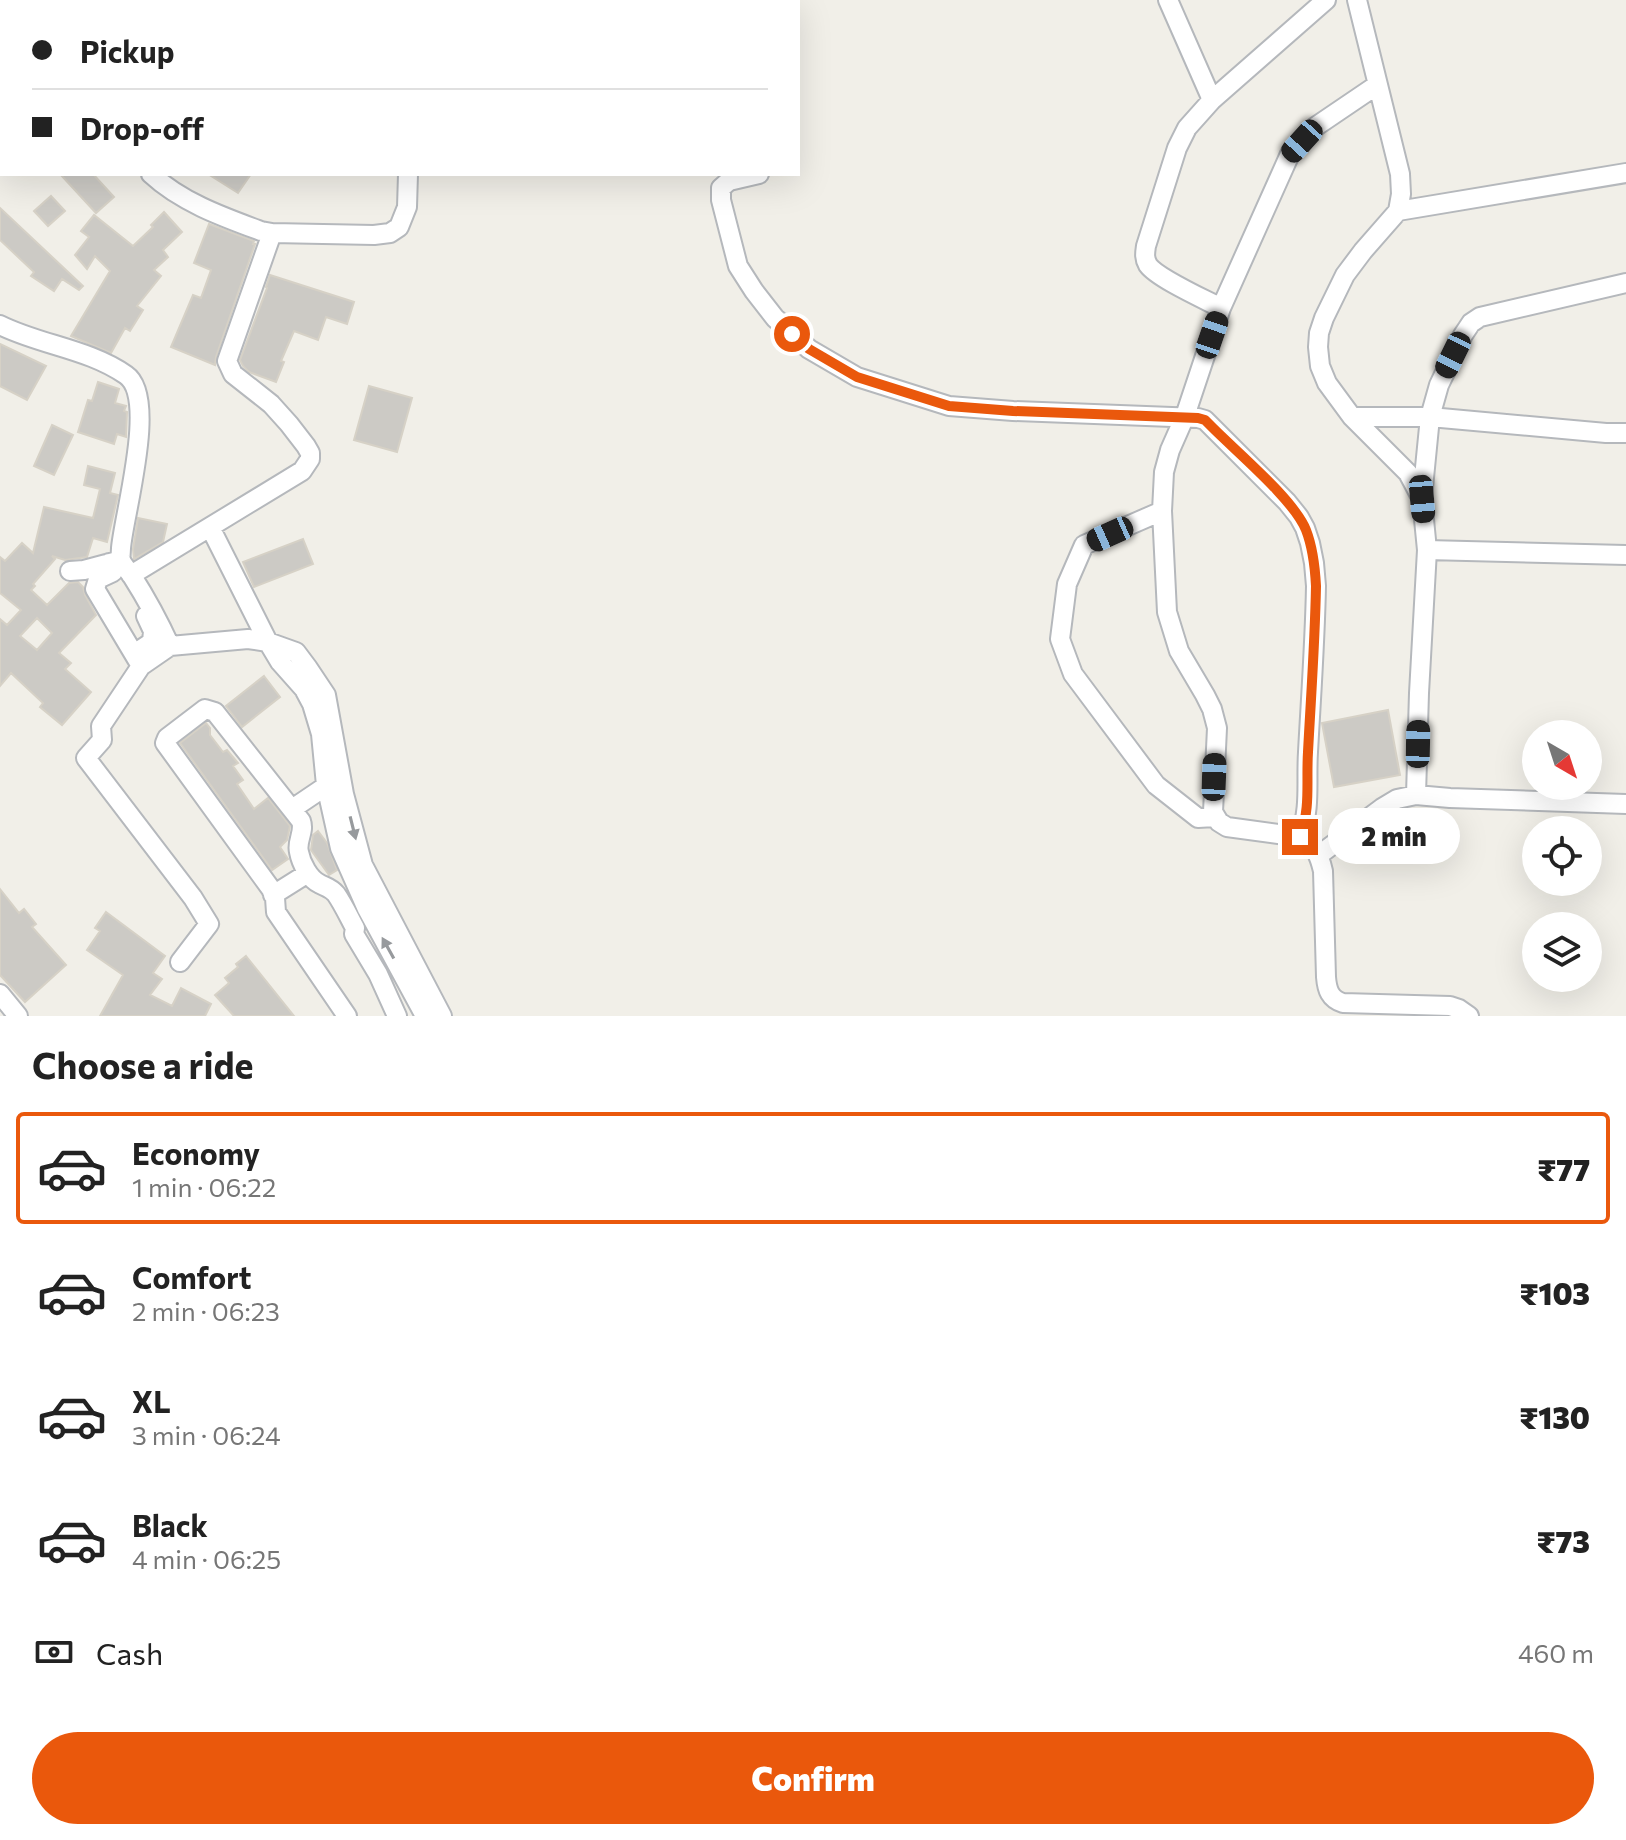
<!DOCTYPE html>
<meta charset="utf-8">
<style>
:root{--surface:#fff;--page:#f2f2f2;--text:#222;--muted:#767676;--line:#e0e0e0;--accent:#ea580c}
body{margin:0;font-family:Commissioner,sans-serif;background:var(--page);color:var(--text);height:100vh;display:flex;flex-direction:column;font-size:30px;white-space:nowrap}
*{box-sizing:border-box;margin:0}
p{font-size:26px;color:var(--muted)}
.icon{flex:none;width:44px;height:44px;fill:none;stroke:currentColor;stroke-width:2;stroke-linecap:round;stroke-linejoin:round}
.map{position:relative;height:1016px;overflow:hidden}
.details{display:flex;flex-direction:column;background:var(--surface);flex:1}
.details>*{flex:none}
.hud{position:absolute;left:0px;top:0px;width:800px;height:176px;box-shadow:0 8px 32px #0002;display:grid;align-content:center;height:176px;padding:0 32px;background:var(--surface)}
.needle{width:52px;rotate:141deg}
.tools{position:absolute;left:1522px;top:720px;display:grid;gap:16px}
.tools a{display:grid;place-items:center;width:80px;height:80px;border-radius:50%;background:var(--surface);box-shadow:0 8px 32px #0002;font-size:40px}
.end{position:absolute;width:36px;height:36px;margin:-18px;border:10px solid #ea580c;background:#fff;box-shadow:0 0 0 4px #fff}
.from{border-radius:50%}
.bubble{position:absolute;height:56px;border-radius:28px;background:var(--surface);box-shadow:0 8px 32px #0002;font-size:26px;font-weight:800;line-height:56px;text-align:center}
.car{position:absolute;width:24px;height:48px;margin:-24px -12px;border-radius:10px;box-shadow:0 0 6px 2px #0007;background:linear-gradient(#222 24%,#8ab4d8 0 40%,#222 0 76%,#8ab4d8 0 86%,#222 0)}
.hud b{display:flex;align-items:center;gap:28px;height:76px;font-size:30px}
.hud b+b{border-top:2px solid var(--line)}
.hud i{width:20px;height:20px;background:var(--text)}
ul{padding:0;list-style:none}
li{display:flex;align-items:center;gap:24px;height:112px;margin:0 16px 12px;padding:0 16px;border:4px solid transparent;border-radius:8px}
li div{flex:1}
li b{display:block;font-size:30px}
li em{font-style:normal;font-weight:800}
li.active{border-color:var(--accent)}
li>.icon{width:72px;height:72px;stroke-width:1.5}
h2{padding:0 32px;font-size:36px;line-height:96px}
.pay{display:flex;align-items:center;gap:20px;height:88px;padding:0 32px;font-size:30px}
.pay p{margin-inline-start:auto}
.primary-button{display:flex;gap:16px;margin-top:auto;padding:16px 32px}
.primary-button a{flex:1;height:92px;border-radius:48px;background:var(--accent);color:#fff;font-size:32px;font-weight:800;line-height:92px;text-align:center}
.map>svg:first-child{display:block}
</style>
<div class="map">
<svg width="1626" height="1016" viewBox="0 0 1626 1016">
<rect width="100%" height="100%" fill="#f1efe8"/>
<!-- building -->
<path fill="#cccac5" stroke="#d6d1c6" stroke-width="2" fill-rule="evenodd" d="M 60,174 L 93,174 L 114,197 L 96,213 Z
M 208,174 L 251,174 L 238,193 Z
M 51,196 L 65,211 L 48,226 L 34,211 Z
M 0,208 L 83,286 L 79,290 L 62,279 L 54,291 L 31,276 L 34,272 L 0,240 Z
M 164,212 L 182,232 L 163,250 L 168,257 L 154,270 L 161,276 L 137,306 L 143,310 L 130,331 L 125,328 L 111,353 L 71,336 L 110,271 L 95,256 L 87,269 L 75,255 L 89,237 L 81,231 L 94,215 L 133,246 L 153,227 L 151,225 Z
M 209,224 L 254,241 L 253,244 L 255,244 L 216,357 L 215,365 L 171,347 L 193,295 L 201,298 L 211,270 L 194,263 Z
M 270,275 L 354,302 L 347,324 L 326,317 L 318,340 L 294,331 L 281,361 L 284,362 L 276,382 L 249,372 L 243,366 L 240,360 L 267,288 L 266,287 Z
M 0,344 L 46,366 L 27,400 L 0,386 Z
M 98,382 L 119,389 L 115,403 L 126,406 L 124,411 L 127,412 L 126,437 L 117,434 L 114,444 L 78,432 L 88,400 L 92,401 Z
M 369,386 L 412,398 L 397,452 L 354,440 Z
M 52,425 L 73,435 L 54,475 L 34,466 Z
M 88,466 L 115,473 L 110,493 L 118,495 L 107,542 L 93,538 L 87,557 L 65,560 L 52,556 L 55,559 L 33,584 L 35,586 L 31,590 L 47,605 L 69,583 L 78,582 L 83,587 L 85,595 L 96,615 L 59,653 L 71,663 L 65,669 L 91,692 L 62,725 L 40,707 L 43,703 L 11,673 L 0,686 L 0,619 L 7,625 L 21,610 L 0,593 L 0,557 L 5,561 L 22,543 L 33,553 L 44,507 L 93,518 L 100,489 L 84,485 ZM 37,618 L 52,633 L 37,650 L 20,636 Z
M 138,518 L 167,524 L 163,542 L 134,559 L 133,549 Z
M 303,539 L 313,564 L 254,587 L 243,562 Z
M 264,676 L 280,697 L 242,727 L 226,706 Z
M 1388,710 L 1400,775 L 1334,787 L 1322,723 Z
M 206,723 L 210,728 L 210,735 L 223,752 L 227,750 L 238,763 L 233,766 L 243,780 L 237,784 L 254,809 L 268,798 L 290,826 L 287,840 L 280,847 L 288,859 L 272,870 L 180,743 Z
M 318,831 L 327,843 L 337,870 L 329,875 L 311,850 L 313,835 Z
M 0,889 L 19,913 L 24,909 L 36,924 L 32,927 L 66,965 L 25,1002 L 0,975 Z
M 106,912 L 165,956 L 153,973 L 162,979 L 150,995 L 172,1006 L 181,988 L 211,1004 L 205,1016 L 100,1016 L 123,975 L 87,950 L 100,931 L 95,928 Z
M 246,956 L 294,1016 L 234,1016 L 215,995 L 229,983 L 225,978 L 238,967 L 236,964 Z"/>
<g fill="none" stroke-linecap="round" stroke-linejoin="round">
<defs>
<path id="minor" d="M 770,0 L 771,2
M 1168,0 L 1212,100
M 1357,0 L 1400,174 L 1401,194 L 1398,211 L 1363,251 L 1345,275 L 1324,318 L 1319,333 L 1318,347 L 1320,366 L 1327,383 L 1352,417 L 1408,473 L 1422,499 L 1427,550 L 1419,693 L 1416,795
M 123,2 L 126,0
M 1377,85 L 1315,127 L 1290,154 L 1221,308 L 1185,416 L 1170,450 L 1164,472 L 1162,511 L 1167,612 L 1179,651 L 1205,695 L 1212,709 L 1217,728 L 1213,812 L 1219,822 L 1227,827 L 1300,837 C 1315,845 1319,854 1323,871 L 1326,977 C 1327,990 1330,999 1343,1003 L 1450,1006 L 1459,1009 L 1469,1016
M 0,90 L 2,88
M 151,174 C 181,202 223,217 261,231 L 272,233 L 374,235 L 390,233 L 399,227 L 407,207 L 408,174
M 759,174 L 729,181 L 721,188 L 721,200 L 738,266 L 754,291 L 775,318 L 809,349 L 857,377 L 949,406 L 1013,411 L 1198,418 L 1205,420 L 1287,502 L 1299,517 L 1305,528 L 1310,543 L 1314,563 L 1316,586 C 1315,641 1311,696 1308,752 C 1306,783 1311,807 1300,837
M 1398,211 L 1626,173
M 1221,308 C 1206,300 1157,278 1148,265 C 1144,258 1145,253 1146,246 L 1177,148 L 1187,128 L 1212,100 L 1326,0
M 0,325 C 40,345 89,349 126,375 C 158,397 124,513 121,548 C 121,550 120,559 121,560 C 123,566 129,571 132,576 C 146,598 159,622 170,646 L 248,639 L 268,642 L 296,652 L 308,668 L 326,695 L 344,794 L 363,865 L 442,1016
M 1352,417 L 1430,417 L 1606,433 L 1626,433
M 1422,498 L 1430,417 L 1439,385 L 1463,335 L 1471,323 L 1480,317 L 1626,283
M 1162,511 L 1084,545 L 1067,584 L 1060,639 L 1073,674 L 1156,785 L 1198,818 L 1215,817
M 210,527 L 268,642 L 280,662 L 304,689 L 312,704 L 321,734 L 326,785 L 340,848 L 367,909 L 425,1016
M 1427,550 L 1626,555
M 109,563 L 113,572 L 98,579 L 95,589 L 141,666
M 70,571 L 84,570 L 114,562
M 131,575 L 302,471 L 310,459 L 310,453 L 306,446 L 289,424 L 271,404 L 233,374 L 227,361 L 272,233
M 170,646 L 141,666 L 101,726 L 102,740 L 86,758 L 193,898 L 209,924 L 180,962
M 134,654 L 152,642 L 153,631 L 146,616
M 292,809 L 332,782
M 1319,855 L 1382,808 L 1397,799 L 1416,795 L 1450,798 L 1626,804
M 273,895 L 308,873
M 0,994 L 18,1016
M 347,1016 L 276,912 L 275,898 L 271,889 L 165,743 L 167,738 L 205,709 L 215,712 L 301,821 C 305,832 296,841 299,852 C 301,863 309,879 320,884 C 326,887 331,888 336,894 C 343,904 349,917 355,928 L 354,934 L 378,974 L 397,1016"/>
</defs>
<!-- minor casing -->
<use href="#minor" stroke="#b5b8bc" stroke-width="22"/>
<!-- minor -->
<use href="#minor" stroke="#fff" stroke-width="18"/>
</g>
<!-- one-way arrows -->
<defs><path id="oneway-solid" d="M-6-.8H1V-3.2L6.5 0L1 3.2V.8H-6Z" transform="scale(2)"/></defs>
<g fill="#979a9d">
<use href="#oneway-solid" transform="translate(353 828) rotate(76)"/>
<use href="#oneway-solid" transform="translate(388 948) rotate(-119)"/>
</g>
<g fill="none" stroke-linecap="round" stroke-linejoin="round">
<!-- route -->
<path stroke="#ea580c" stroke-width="10" d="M 792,334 L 809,349 L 857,377 L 949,406 L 1013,411 L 1198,418 L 1205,420 L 1213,428 C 1238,453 1294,500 1306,530 C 1313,548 1315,567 1316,586 C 1315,641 1311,696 1308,752 C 1306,783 1311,807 1300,837"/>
</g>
</svg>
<div class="tools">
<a><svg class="needle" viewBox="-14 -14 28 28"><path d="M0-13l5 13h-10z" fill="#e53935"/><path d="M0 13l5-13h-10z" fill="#767676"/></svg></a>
<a><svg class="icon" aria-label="locate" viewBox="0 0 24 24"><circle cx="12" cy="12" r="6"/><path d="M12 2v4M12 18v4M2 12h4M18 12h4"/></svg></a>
<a><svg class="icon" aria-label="layers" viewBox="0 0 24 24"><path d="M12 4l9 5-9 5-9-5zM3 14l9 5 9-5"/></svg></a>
</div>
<i class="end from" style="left:792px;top:334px"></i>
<i class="end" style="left:1300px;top:837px"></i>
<div class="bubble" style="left:1328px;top:808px;width:132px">2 min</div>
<i class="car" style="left:1302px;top:141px;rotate:222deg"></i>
<i class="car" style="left:1212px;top:335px;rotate:19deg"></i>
<i class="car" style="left:1453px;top:355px;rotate:206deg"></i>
<i class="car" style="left:1422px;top:499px;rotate:175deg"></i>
<i class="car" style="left:1110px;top:534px;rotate:246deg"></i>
<i class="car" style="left:1418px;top:744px;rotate:1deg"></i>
<i class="car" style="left:1214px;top:777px;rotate:2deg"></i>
<div class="hud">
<b><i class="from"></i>Pickup</b>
<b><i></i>Drop-off</b>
</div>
</div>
<section class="details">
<h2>Choose a ride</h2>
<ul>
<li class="active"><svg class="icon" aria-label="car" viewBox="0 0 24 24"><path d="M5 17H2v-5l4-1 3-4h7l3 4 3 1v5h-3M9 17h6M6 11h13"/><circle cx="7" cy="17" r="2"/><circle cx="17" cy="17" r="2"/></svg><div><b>Economy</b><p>1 min · 06:22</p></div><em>₹77</em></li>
<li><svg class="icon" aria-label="car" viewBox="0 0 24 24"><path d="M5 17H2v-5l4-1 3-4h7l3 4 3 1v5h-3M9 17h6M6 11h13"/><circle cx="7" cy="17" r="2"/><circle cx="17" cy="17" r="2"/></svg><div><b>Comfort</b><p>2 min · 06:23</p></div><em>₹103</em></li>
<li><svg class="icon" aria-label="car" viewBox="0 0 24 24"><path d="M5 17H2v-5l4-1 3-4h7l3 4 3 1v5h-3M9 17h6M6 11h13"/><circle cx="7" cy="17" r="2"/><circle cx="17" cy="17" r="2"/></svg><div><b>XL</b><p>3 min · 06:24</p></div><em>₹130</em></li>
<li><svg class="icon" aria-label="car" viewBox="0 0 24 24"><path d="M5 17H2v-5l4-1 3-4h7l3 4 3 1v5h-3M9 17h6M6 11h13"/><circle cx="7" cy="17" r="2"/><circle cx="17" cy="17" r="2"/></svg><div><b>Black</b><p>4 min · 06:25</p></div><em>₹73</em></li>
</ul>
<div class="pay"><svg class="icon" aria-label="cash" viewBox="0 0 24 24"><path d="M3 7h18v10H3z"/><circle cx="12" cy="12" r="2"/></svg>Cash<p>460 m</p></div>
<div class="primary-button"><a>Confirm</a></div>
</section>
